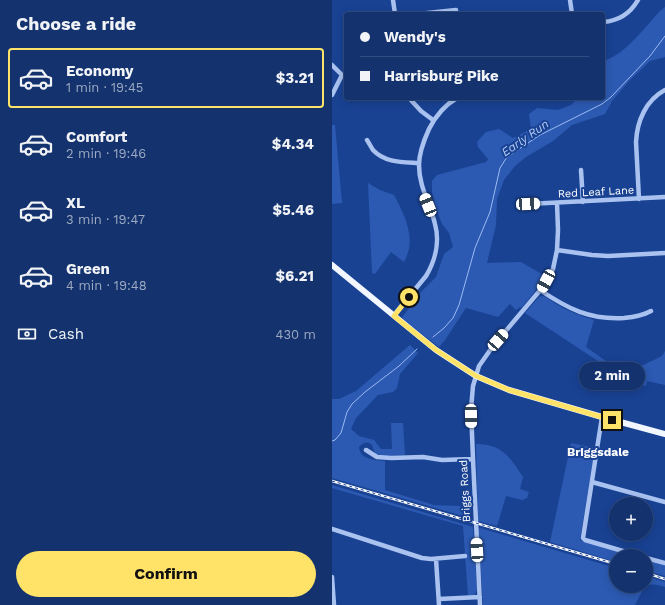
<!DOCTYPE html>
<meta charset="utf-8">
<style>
:root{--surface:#13326e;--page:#203e76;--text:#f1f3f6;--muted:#9daac2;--line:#324d81;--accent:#ffe368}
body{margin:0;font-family:"Work Sans",sans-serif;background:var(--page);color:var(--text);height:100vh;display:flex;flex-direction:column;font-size:15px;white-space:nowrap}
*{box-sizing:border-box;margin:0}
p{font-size:13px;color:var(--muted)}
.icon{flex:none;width:22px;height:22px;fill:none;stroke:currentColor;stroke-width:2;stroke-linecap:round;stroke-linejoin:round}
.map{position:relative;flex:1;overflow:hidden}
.panel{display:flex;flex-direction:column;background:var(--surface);width:332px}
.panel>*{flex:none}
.hud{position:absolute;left:12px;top:12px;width:261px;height:88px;border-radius:4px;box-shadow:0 2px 10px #0003,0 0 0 1px var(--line);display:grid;align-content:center;height:88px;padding:0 16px;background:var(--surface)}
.buttons{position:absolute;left:277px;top:497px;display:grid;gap:8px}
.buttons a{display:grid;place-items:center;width:44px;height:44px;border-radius:50%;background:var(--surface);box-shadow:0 2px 10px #0003,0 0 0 1px var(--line);font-size:20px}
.end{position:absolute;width:18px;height:18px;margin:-9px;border:5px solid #ffe368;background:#111;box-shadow:0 0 0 2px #111}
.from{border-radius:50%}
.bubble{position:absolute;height:28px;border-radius:14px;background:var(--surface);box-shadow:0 2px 10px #0003,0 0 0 1px var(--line);font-size:13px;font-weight:700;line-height:28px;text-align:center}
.car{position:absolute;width:12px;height:24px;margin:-12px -6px;border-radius:5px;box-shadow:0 0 3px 1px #0007;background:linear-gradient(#fff 24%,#345 0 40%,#fff 0 76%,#345 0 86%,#fff 0)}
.hud b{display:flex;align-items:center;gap:14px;height:38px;font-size:15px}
.hud b+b{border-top:1px solid var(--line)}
.hud i{width:10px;height:10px;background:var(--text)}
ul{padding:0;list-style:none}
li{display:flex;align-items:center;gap:12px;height:60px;margin:0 8px 6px;padding:0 8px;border:2px solid transparent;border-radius:4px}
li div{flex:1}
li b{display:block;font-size:15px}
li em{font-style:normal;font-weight:700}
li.on{border-color:var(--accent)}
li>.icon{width:36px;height:36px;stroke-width:1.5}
h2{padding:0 16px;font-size:18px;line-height:48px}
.pay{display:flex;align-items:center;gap:10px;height:44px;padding:0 16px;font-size:15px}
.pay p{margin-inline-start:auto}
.button{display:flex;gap:8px;margin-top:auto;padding:8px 16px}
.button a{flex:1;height:46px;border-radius:24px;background:var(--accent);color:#111;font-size:16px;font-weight:700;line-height:46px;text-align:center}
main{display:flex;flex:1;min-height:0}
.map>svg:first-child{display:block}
</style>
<main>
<section class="panel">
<h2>Choose a ride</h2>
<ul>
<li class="on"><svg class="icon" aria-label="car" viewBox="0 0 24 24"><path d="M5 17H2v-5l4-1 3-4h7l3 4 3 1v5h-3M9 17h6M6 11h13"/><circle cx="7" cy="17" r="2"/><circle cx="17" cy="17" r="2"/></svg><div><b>Economy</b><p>1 min · 19:45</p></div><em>$3.21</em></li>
<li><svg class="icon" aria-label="car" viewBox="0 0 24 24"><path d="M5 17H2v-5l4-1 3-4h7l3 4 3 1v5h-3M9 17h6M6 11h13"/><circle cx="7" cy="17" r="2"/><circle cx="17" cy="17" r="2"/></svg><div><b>Comfort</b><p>2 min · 19:46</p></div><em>$4.34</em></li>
<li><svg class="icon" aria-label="car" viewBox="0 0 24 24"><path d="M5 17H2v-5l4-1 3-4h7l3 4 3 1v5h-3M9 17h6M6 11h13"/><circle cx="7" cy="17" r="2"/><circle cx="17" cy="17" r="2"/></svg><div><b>XL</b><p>3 min · 19:47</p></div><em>$5.46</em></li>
<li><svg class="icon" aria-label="car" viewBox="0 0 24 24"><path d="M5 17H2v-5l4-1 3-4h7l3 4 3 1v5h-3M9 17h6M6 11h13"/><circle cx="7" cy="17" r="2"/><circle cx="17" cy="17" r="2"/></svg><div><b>Green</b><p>4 min · 19:48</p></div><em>$6.21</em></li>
</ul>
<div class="pay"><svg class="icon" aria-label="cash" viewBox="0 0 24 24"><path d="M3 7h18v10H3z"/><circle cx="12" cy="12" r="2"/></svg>Cash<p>430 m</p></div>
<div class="button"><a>Confirm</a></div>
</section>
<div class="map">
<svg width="333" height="605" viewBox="0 0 333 605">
<rect width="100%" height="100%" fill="#194293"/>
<!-- green -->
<path fill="#2c5ab2" d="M 333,7 L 333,57 L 318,61 L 297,81 L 280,101 L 273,114 L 240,125 L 221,141 L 194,157 L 183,166 L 172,180 L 165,199 L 164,225 L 155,263 L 189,262 L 213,276 C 206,288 198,298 189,308 L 188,307 L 184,310 L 178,304 L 166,317 L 134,308 L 113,340 L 107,347 L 72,320 L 70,317 L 75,311 L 84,297 L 104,277 L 112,254 L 121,247 L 117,233 L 110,224 L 102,203 L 100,191 L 100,181 L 105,175 L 154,162 L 156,159 L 146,147 L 145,142 L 154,132 L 167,129 L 181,138 L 199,129 L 197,114 L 205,108 L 226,110 L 239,105 L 246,98 L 271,98 L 271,61 C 292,56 314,26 328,11 Z
M 0,125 L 3,125 L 10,203 L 0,204 Z
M 36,183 L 48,190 L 62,195 C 73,216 85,239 72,262 L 59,252 L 43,274 L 40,273 Z
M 211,296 L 214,297 C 230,309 243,314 262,320 L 254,347 L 274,361 L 303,369 L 330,356 L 333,351 L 333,385 L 315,381 L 314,386 L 298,382 L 193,313 L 207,297 Z
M 78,345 L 86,353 L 68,374 L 65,388 L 61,392 L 46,395 L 24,418 L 19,429 L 27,436 L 42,440 L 49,449 L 60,449 L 59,423 L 71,423 L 73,455 C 64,455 55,457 47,455 C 41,453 42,449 40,445 C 36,440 30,443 27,447 C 28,460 43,460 53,461 L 53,490 L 102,505 L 127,506 L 139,510 L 138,513 L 132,515 L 131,516 L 0,478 L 0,399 L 7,399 L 24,391 Z
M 239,443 L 263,448 L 248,540 L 250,541 L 302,556 L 284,556 L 284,562 L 218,542 Z
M 144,444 C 170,444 178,457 191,477 L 188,489 L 197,492 L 195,498 L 190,500 L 174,496 L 165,526 L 146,521 Z
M 0,485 L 141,527 L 145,590 L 142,596 L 136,596 L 131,526 L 0,488 Z
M 148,528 L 284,568 L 284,586 L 314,586 L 314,576 L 333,582 L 333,587 C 312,580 312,588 303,605 L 151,605 L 146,529 Z
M 314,560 L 333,565 L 333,576 L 314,571 Z"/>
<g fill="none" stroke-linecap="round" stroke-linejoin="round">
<!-- stream -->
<path stroke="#9cbbf2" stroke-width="1" d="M 101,337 L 112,328 L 121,318 L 127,305 L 143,248 L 158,212 L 168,168 L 175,157 L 208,135 L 270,104 L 279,97 L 318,56 L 333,36
M 0,441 L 3,440 L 9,433 L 15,412 L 20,404 L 33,392 L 67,366 L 85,349"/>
<!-- minor -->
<path stroke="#a9c2f0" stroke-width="4.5" d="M 61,0 L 63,14
M 238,0 L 240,14
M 86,14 L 124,10
M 271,22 C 287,21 298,14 306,0
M 0,65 L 10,75 L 14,76
M 0,95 L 10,75
M 77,98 L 89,111 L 101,120
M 35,140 C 37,143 39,147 41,150 C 53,163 71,162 87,163
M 249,170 L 251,202
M 307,199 L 304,142 C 305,121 314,100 333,90
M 196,204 L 333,197
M 225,250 L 260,255 L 276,256 L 333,253
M 208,290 C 236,309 258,320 292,318 C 302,317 310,316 319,311
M 62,315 L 94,276 C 103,261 108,242 103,224 C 98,203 87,187 87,165 C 87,153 92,140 97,129 C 103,117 113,105 125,98
M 270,417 L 251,538 L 253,540 L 308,556
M 34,450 L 45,457 L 59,458 L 91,457 L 110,460 L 141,459
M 260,482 L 333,502
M 0,529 L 90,558 L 99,559 L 133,556
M 314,558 L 333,563
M 104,559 L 107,605
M 0,577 L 2,605
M 107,599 L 148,597
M 148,605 L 141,459 L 139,409 L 141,386 L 147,366 L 161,346 L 210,288 L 221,269 L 225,250 L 226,230 L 225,203"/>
<!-- major -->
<path stroke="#f2f6ff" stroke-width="6" d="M 0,265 L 104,350 L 144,376 L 177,390 L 270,417 L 333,434"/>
<defs>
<path id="rail" d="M 0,481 L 284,564
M 314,573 L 333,579"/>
</defs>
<!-- rail casing -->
<use href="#rail" stroke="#fff" stroke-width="2.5"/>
<!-- rail -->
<use href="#rail" stroke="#194293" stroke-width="1" stroke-dasharray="3" stroke-linecap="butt"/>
</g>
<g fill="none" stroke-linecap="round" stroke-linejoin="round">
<!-- route -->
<path stroke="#ffe368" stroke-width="5" d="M 77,297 L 62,316 L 104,350 L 144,376 L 177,390 L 280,420"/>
</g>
<g text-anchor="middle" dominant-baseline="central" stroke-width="4" stroke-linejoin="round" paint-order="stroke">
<!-- street labels -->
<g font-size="11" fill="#fff" stroke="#194293">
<text transform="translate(264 192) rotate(-3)">Red Leaf Lane</text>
<text transform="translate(133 491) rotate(-93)">Briggs Road</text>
</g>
<!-- water labels -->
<g font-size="12" font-style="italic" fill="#b5cdf7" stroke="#194293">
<text transform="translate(193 138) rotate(-35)">Early Run</text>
</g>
<!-- neighbourhood labels -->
<g font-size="12" font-weight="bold" fill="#fff" stroke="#194293">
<text x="266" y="452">Briggsdale</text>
</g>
</g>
</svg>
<div class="buttons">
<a>+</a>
<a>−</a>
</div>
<i class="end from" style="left:77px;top:297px"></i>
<i class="end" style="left:280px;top:420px"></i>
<div class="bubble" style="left:247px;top:362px;width:66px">2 min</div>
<i class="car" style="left:196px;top:204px;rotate:87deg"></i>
<i class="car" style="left:96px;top:205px;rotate:338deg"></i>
<i class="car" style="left:214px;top:281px;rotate:208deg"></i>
<i class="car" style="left:166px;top:340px;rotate:41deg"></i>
<i class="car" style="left:139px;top:416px;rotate:179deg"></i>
<i class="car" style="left:145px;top:550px;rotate:357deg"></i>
<div class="hud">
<b><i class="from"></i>Wendy's</b>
<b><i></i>Harrisburg Pike</b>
</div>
</div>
</main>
